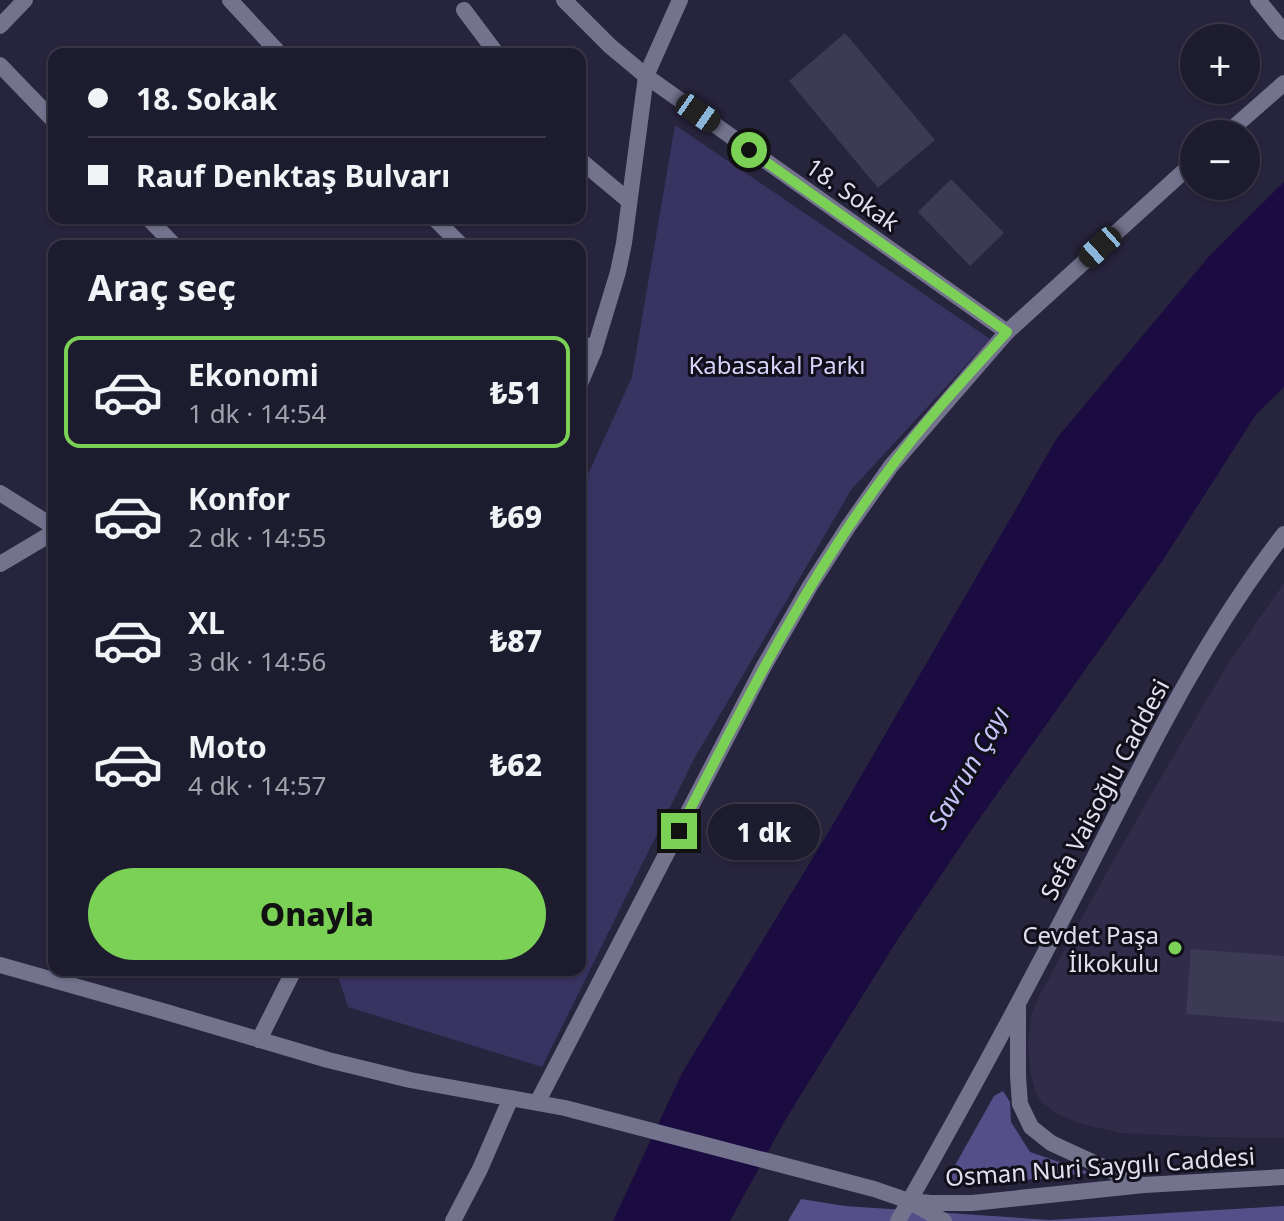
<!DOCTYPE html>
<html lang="tr">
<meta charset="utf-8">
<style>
:root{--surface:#1d1b2e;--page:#252436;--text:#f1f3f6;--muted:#a0a1aa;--line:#3b394a;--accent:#7bd156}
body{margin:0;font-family:"Noto Sans",sans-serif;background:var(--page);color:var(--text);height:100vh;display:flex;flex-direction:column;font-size:30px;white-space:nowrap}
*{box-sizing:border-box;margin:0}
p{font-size:26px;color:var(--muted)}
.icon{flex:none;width:44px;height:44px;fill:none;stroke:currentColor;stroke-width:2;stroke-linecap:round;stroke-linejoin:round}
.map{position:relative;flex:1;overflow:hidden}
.drawer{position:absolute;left:48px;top:240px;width:538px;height:736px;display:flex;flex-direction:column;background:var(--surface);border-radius:16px;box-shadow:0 2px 6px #0004,0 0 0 2px var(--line)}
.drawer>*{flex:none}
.hud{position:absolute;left:48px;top:48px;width:538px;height:176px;border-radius:16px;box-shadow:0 2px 6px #0004,0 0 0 2px var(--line);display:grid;align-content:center;height:176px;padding:0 40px;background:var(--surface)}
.buttons{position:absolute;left:1180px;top:24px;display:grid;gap:16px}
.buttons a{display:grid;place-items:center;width:80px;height:80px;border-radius:50%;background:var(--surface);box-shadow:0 2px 6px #0004,0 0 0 2px var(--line);font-size:40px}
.end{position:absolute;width:36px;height:36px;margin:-18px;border:10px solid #7bd156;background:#111;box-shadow:0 0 0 4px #111}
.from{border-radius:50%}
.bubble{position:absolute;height:56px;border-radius:28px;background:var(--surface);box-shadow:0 2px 6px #0004,0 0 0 2px var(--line);font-size:26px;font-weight:800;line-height:56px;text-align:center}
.car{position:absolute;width:24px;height:48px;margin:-24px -12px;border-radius:10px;box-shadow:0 0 6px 2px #0007;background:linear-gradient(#222 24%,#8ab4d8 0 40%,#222 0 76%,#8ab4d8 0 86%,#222 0)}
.hud b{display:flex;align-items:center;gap:28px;height:76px;font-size:30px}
.hud b+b{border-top:2px solid var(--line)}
.hud i{width:20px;height:20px;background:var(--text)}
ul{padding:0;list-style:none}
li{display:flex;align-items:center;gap:24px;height:112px;margin:0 16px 12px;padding:0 24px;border:4px solid transparent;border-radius:16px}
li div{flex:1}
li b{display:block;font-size:30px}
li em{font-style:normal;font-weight:800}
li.selected{border-color:var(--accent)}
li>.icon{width:72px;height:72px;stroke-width:1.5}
h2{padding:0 40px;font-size:36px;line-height:96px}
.button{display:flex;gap:16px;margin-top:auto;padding:16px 40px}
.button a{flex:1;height:92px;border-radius:48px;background:var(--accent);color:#111;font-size:32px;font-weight:800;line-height:92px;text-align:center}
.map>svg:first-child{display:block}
</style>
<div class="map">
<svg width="1284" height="1221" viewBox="0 0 1284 1221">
<rect width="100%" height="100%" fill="#27243d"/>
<!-- built -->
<path fill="#302c4a" d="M 1284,583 L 1284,1138 L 1210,1137 L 1121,1133 L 1082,1124 L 1059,1115 L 1041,1102 L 1035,1091 L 1030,1070 L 1028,1045 L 1031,1017 L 1038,998 L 1107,872 L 1163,774 L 1228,664 Z"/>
<!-- green -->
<path fill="#393362" d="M 675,125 L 990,339 L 851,490 L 694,759 L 542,1067 L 348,1007 L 336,970 L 580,970 L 580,492 L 632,377 Z"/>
<!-- forest -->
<path fill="#554f89" d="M 1003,1091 L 1010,1102 L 1011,1122 L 1030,1152 L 1091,1173 L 980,1185 L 957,1185 L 949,1176 L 994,1096 Z
M 801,1199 L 845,1206 L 1050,1220 L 1284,1206 L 1284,1221 L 788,1221 Z"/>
<!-- water -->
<path fill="#1a0c41" d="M 1284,182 L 1284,387 L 1255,416 L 1163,560 L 970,832 L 896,942 L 787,1117 L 730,1221 L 613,1221 L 682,1073 L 828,833 L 1057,438 L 1211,254 Z"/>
<!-- building -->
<path fill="#3c3a54" d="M 845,33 L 935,140 L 878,188 L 789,81 Z
M 951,179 L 1004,233 L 970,266 L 918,212 Z
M 1191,949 L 1284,956 L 1284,1022 L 1186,1014 Z"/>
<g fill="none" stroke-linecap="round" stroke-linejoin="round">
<!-- minor -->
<path stroke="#74738e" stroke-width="16" d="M 230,0 L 280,54
M 564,0 L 610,46 L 646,76 L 1007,332
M 1258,0 L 1284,32
M 464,10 L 497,54
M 580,160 L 629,201
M 434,218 L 462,246
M 580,341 L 594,351
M 0,564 L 54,532"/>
<!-- tertiary -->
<path stroke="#74738e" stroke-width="16" d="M 0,26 L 25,0
M 0,65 L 54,121
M 1226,134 L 1284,83
M 148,218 L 175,246
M 580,384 L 594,351 L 618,272 L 624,243 L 646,76 L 680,0
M 0,493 L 54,527
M 0,965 L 166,1012 L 328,1060 L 410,1080 L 565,1108 L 874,1189 L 909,1201 L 931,1203 L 972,1203 L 1144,1185 L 1284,1177
M 1018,1007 L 1018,1076 L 1020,1104 L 1031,1127 L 1051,1143 L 1142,1185
M 259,1040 L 294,970
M 537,1103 L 764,666 L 810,586 L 848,527 L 891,466 L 1007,332 L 1194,162
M 914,1204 L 944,1221
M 453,1221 L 480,1169 L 510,1100
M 898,1221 C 960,1112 1020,1002 1077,891 C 1140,769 1199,643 1284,534"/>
</g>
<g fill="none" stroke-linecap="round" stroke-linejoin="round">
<!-- route -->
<path stroke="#7bd156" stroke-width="10" d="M 679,831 C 743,706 806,579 891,467 C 926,420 967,376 1007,332 L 749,150"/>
</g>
<!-- markers -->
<circle fill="#7bd156" stroke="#100f1a" stroke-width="3" cx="1175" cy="948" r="8"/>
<g text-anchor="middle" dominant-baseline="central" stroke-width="6" stroke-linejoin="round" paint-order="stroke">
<!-- street labels -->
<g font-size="24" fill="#e1e0f1" stroke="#100f1a">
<text transform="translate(853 194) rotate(35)">18. Sokak</text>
<text transform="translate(1104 789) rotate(-62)">Sefa Vaisoğlu Caddesi</text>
<text transform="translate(1100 1166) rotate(-4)">Osman Nuri Saygılı Caddesi</text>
</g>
<!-- park labels -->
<g font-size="24" fill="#d6d4f8" stroke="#100f1a">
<text x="777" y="364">Kabasakal Parkı</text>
</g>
<!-- poi labels -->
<g font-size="24" fill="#e1e0f1" stroke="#100f1a" text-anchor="end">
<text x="1159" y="934">Cevdet Paşa<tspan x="1159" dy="28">İlkokulu</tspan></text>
</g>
<!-- water labels -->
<g font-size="26" font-style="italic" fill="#c6c3f8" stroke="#100f1a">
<text transform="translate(968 767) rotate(-60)">Savrun Çayı</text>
</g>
</g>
</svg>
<div class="buttons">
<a>+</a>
<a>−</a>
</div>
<i class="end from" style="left:749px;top:150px"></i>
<i class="end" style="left:679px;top:831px"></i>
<div class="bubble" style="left:708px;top:804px;width:112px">1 dk</div>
<i class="car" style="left:698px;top:113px;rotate:125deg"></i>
<i class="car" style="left:1100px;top:247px;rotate:228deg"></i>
<div class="hud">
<b><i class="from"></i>18. Sokak</b>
<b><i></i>Rauf Denktaş Bulvarı</b>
</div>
<section class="drawer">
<h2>Araç seç</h2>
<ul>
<li class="selected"><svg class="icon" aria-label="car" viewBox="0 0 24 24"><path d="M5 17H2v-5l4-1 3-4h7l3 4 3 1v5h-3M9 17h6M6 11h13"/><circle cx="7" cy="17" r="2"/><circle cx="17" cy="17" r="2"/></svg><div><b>Ekonomi</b><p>1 dk · 14:54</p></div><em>₺51</em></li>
<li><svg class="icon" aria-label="car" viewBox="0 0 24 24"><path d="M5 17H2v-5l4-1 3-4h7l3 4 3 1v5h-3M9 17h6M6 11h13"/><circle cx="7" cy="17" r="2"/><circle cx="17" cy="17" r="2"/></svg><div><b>Konfor</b><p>2 dk · 14:55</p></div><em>₺69</em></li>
<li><svg class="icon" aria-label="car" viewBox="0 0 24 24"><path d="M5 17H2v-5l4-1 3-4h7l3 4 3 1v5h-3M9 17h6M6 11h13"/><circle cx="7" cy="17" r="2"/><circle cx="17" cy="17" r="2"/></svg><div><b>XL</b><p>3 dk · 14:56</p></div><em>₺87</em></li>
<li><svg class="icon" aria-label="car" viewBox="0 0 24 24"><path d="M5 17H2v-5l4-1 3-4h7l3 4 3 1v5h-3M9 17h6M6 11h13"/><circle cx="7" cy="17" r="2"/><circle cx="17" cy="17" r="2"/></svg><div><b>Moto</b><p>4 dk · 14:57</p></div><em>₺62</em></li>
</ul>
<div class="button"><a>Onayla</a></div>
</section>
</div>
